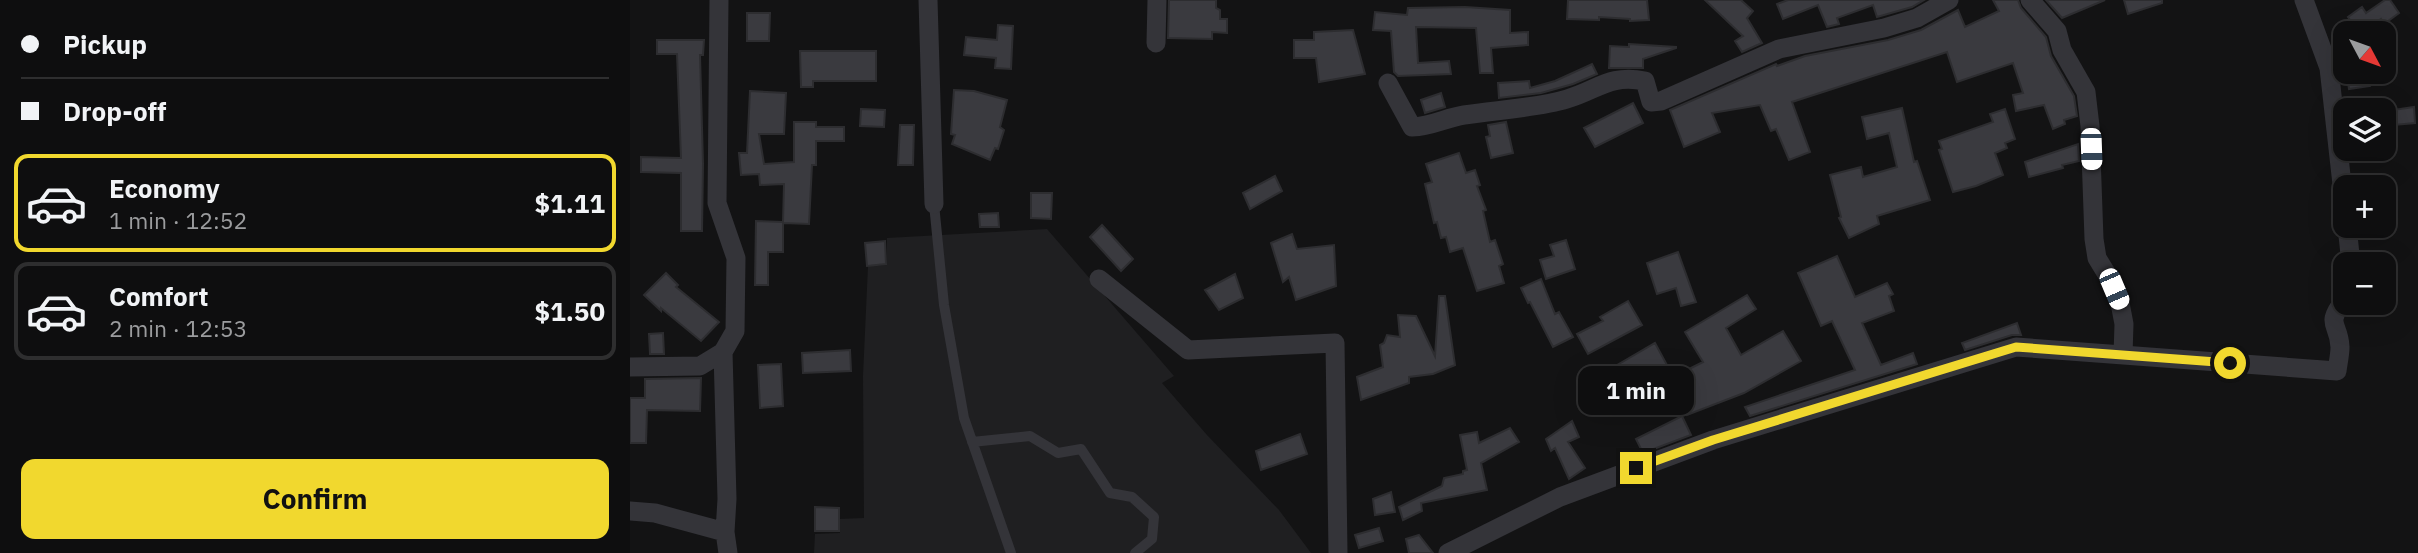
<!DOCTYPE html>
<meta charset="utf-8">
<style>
:root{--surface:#0e0e0f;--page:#171718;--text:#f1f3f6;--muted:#9b9c9e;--line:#2e2e2f;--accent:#f1d82e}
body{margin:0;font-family:"IBM Plex Sans",sans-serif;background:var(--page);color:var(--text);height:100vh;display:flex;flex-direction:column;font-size:26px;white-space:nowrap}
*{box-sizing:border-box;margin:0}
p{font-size:23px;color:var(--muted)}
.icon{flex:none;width:38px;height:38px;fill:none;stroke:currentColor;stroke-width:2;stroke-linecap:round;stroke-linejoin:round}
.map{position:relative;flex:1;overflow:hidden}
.sheet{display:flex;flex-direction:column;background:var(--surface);width:630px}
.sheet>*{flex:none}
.hud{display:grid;align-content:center;height:154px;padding:0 21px;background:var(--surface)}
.needle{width:46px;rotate:131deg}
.controls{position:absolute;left:1703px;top:21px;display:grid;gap:14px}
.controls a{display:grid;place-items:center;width:63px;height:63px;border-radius:14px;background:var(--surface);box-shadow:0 7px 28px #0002,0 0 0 2px var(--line);font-size:35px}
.end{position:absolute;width:32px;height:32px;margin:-16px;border:9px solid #f1d82e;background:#111;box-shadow:0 0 0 4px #111}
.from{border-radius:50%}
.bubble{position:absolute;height:49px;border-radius:14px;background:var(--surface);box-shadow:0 7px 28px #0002,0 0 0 2px var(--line);font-size:23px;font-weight:700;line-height:49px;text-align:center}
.car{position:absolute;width:21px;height:42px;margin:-21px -10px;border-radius:9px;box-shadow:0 0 5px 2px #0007;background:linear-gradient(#fff 24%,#345 0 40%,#fff 0 76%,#345 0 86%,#fff 0)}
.hud b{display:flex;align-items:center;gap:24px;height:66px;font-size:26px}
.hud b+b{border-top:2px solid var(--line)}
.hud i{width:18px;height:18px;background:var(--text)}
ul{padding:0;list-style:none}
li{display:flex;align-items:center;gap:21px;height:98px;margin:0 14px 10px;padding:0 7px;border:4px solid var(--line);border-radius:14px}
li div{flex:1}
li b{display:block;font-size:26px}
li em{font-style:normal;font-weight:700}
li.selected{border-color:var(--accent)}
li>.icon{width:63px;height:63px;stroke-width:1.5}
.cta{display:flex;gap:14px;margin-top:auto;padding:14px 21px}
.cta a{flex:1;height:80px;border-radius:14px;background:var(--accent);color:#111;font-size:28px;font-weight:700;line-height:80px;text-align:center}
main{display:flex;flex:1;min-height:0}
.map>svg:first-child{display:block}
</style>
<main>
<section class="sheet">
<div class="hud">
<b><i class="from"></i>Pickup</b>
<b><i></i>Drop-off</b>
</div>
<ul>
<li class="selected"><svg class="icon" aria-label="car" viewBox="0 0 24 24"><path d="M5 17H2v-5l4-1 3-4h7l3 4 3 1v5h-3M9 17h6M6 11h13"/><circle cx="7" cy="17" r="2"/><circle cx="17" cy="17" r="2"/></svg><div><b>Economy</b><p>1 min · 12:52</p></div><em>$1.11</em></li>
<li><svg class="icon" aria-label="car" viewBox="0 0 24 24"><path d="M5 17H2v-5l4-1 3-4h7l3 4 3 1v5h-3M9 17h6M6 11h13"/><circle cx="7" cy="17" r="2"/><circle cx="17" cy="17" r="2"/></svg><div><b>Comfort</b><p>2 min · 12:53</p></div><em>$1.50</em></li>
</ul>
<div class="cta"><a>Confirm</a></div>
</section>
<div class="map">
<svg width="1788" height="553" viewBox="0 0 1788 553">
<rect width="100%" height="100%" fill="#131314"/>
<!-- built -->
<path fill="#1f1f21" d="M 417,229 L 544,376 L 532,383 L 577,435 L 649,510 L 681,553 L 184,553 L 185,534 L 210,533 L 209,519 L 234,518 L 233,376 L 238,266 L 257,265 L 257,238 Z"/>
<!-- building -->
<path fill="#3a3a3f" stroke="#2d2d30" stroke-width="2" d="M 539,0 L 586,0 L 586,8 L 590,10 L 590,19 L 597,19 L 597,33 L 582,32 L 582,39 L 538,38 Z
M 938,0 L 1017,0 L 1019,20 L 1000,21 L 1000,19 L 969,17 L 969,20 L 937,19 Z
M 1075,0 L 1111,0 L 1123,11 L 1117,18 L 1132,43 L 1112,52 L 1105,41 L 1113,36 Z
M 1158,0 L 1294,0 L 1282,7 L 1247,17 L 1243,5 L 1207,18 L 1209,24 L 1197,27 L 1188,5 L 1153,19 L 1147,4 Z
M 1363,0 L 1388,0 L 1391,8 L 1416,37 L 1421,56 L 1444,96 L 1447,116 L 1434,120 L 1435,124 L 1423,129 L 1414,105 L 1386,111 L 1383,95 L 1393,93 L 1383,63 L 1327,82 L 1317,52 L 1162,102 L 1180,152 L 1159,160 L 1146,129 L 1141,131 L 1130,105 L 1082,113 L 1090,132 L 1054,147 L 1040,110 L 1146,64 L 1147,66 L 1175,56 L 1258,40 L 1291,30 L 1328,10 L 1335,27 L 1369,11 Z
M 1416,0 L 1475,0 L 1432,18 Z
M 1494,0 L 1532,0 L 1532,3 L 1498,14 Z
M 1755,0 L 1760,0 L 1769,13 L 1754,24 L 1751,19 L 1729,33 L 1718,17 L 1732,7 L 1736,13 Z
M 835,7 L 880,10 L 880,33 L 898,32 L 898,45 L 861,48 L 863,73 L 850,73 L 846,28 L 786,27 L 788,63 L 819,61 L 821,74 L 768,76 L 764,72 L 761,31 L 743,30 L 745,12 L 777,15 L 778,8 Z
M 117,13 L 140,13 L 139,41 L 117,41 Z
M 368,25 L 383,26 L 381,69 L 365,68 L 366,58 L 334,55 L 336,37 L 367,40 Z
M 723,30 L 735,74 L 689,82 L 686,58 L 664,58 L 664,40 L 684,40 L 684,32 Z
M 27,40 L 74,40 L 73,55 L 70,55 L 73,164 L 72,231 L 51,231 L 51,173 L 11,172 L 11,157 L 51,158 L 47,54 L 27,54 Z
M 999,44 L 1046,47 L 1046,48 L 1013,59 L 1013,68 L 979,68 L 980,46 L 999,47 Z
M 170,51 L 246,51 L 246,81 L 183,81 L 183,87 L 171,87 Z
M 962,64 L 967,74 L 943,84 L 911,93 L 869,98 L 868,83 L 899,81 L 900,88 L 925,81 Z
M 1738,73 L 1740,86 L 1719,89 L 1717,75 Z
M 324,90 L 344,91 L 377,100 L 370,127 L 374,130 L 368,149 L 365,148 L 360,160 L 322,144 L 325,135 L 321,134 Z
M 120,91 L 156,93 L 154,134 L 129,134 L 134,164 L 164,162 L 164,122 L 186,122 L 186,127 L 214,127 L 214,141 L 186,141 L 186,165 L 182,165 L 179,224 L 153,223 L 153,252 L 138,252 L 138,285 L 125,285 L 126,221 L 153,222 L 154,184 L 130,185 L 129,174 L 111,175 L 109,153 L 117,153 Z
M 811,93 L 815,107 L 795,113 L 791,100 Z
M 1003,103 L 1013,123 L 965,147 L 954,128 Z
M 1784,107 L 1785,123 L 1764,125 L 1763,110 Z
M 1272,108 L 1284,162 L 1287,161 L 1300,200 L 1247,216 L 1249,224 L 1219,238 L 1209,218 L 1211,217 L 1200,175 L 1231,167 L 1233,177 L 1267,167 L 1259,133 L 1237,139 L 1232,117 Z
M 231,109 L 255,110 L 254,127 L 230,126 Z
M 1375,109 L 1385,139 L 1375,143 L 1377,148 L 1365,153 L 1373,175 L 1346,186 L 1323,192 L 1309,150 L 1312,149 L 1309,141 L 1363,122 L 1360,114 Z
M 876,122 L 883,153 L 861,158 L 856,137 L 860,136 L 858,125 Z
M 270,125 L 284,125 L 283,165 L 268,165 Z
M 1448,144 L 1449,161 L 1432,165 L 1433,168 L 1399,177 L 1395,162 Z
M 829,153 L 836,173 L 845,170 L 850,185 L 847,186 L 856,210 L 853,211 L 860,242 L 865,240 L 873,264 L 869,266 L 874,283 L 847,291 L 833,248 L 820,252 L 816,237 L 811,238 L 807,222 L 804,223 L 795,184 L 802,182 L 796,164 Z
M 645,176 L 652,191 L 620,209 L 613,193 Z
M 401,193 L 422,193 L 421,219 L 401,218 Z
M 368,213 L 369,227 L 350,227 L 349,214 Z
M 472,225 L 503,259 L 491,271 L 460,237 Z
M 662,234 L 667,249 L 704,245 L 706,286 L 666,300 L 659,277 L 653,282 L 641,243 Z
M 936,240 L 945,269 L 916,279 L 910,260 L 924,256 L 920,245 Z
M 255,241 L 256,264 L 237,266 L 235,243 Z
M 1048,252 L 1066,302 L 1051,306 L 1046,288 L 1027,294 L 1017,263 Z
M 1207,256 L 1225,297 L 1257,283 L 1263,294 L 1259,296 L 1264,311 L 1232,323 L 1251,365 L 1283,353 L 1287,364 L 1120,416 L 1115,407 L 1225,370 L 1202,321 L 1191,326 L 1168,273 Z
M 36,273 L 48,285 L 46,287 L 89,322 L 71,341 L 31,308 L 31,311 L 14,295 Z
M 605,274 L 613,298 L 589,310 L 575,290 Z
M 911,279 L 925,314 L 929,312 L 943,337 L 923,347 L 900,302 L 898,303 L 891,288 Z
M 1117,295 L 1126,309 L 1096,328 L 1111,355 L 1153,331 L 1171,361 L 1114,393 L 1057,415 L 1051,400 L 1060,397 L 1049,374 L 1073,362 L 1055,332 Z
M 809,296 L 815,296 L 825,365 L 803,374 L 779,377 L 779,383 L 731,400 L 727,377 L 753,367 L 750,345 L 754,343 L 757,335 L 770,337 L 768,315 L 786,316 L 805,356 Z
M 998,301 L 1012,325 L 958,354 L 947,334 L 973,321 L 970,317 Z
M 1387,323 L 1391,335 L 1382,335 L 1335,350 L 1332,343 Z
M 33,333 L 34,354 L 20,354 L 19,334 Z
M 1025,343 L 1037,365 L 1016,377 L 1018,380 L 984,399 L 970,375 Z
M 220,350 L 221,371 L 173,373 L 172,353 Z
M 151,364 L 153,406 L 130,408 L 128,365 Z
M 71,378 L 70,411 L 17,410 L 16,443 L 0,443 L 0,398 L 15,398 L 15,379 Z
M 1052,416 L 1061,435 L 1013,453 L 1006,439 Z
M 942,421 L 949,437 L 938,442 L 955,468 L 939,479 L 925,448 L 921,451 L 916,439 Z
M 880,428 L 889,442 L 851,463 L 857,490 L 791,503 L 792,511 L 773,520 L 769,507 L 812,486 L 814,478 L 833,474 L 833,471 L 837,470 L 830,435 L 847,432 L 849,443 Z
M 670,434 L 677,454 L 631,470 L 626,451 Z
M 761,492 L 765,512 L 745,515 L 743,499 Z
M 185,507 L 209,508 L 209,531 L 185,531 Z
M 749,528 L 753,541 L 729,548 L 725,535 Z
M 789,535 L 803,553 L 779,553 L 776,539 Z"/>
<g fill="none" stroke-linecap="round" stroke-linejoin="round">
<!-- service -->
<path stroke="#343439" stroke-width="10" d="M 304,204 L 314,305 L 334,418 L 381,553
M 342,442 L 400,436 L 428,453 L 451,449 L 480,493 L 502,497 L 524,517 L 522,539 L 505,553"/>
<!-- minor -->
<path stroke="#343439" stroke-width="19" d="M 89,0 L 87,203 L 106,258 L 105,331 L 93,352 L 97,499 L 95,532
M 298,0 L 304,204
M 1400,0 L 1427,31 L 1432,50 L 1456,92 L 1460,126 L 1464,239 L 1467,258 L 1478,276 L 1490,303 L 1494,324 L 1493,355
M 1674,0 L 1699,68 L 1715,211
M 526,43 L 527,0
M 758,83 L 782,127 C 803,126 815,118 834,115 C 866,110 908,108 937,99 C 968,90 979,74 1015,81 L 1021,102 L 1031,101 L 1149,49 L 1254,28 L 1287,18 L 1319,0
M 1717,226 L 1721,264
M 469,279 L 558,350 L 705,343 L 708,553
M 0,367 L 70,366 L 93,352
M 0,511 L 25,513 L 95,532 L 98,553
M 818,553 L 930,497 L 1083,440 L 1386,347 L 1707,371 C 1708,363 1710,355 1710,347 C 1709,322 1694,326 1715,299"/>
</g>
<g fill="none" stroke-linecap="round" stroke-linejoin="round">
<!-- route -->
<path stroke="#f1d82e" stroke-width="9" d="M 1006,468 L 1083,440 L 1386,347 L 1600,363"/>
</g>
</svg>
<div class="controls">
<a><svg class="needle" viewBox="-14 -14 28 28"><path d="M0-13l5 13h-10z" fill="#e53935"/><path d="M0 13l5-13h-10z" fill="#9b9c9e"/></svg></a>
<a><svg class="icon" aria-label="layers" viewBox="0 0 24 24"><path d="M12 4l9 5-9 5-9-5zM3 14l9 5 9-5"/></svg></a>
<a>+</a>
<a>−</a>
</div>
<i class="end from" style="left:1600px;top:363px"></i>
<i class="end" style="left:1006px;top:468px"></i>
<div class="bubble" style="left:948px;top:366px;width:116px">1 min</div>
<i class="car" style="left:1461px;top:149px;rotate:178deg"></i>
<i class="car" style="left:1484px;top:289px;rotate:157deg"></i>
</div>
</main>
